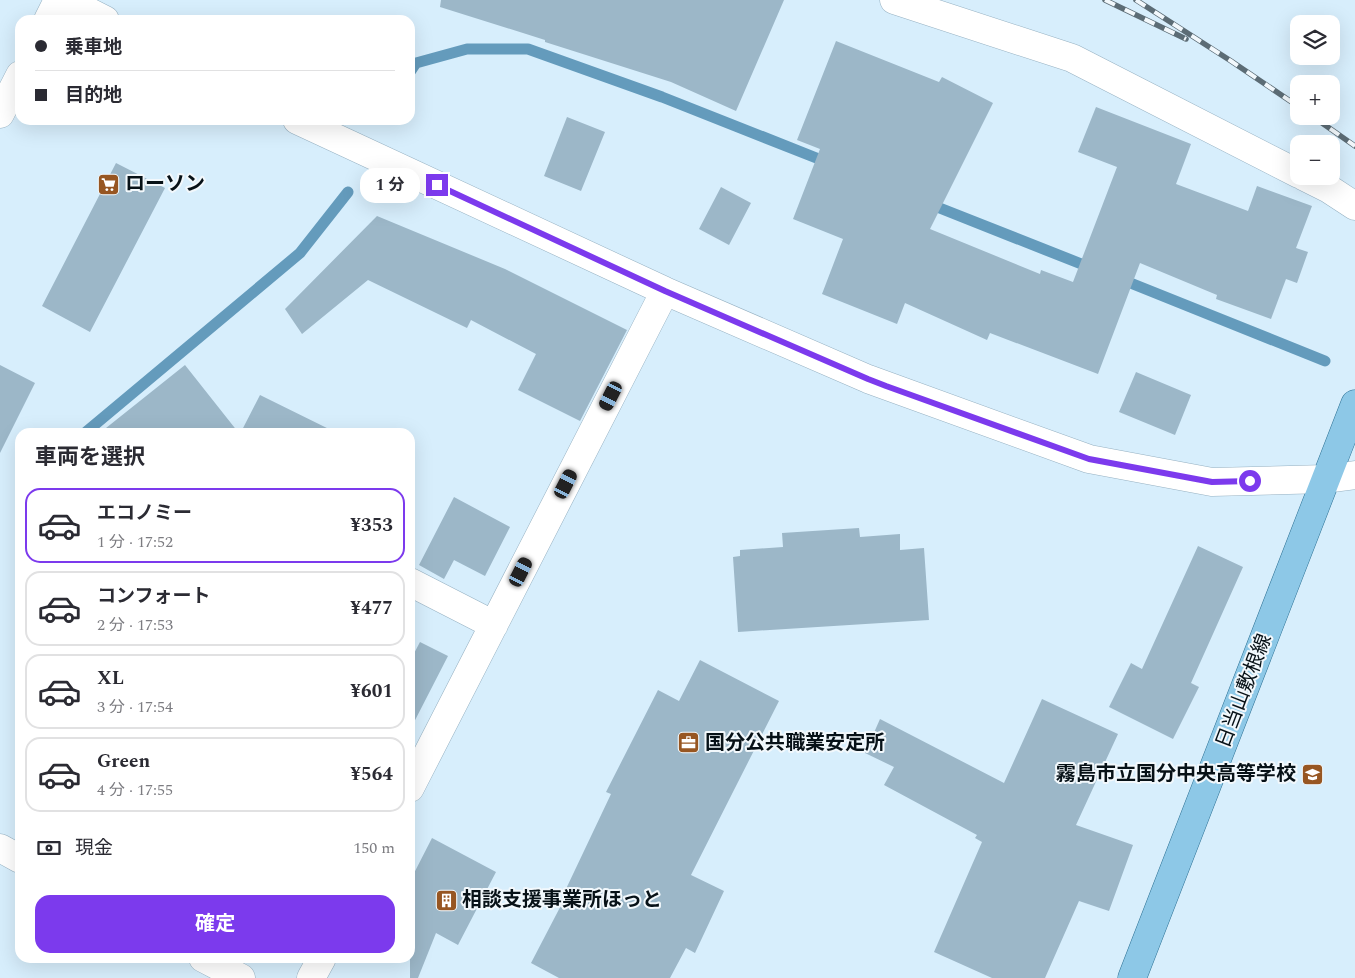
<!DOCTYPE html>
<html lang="ja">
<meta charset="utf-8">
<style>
:root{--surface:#fff;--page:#f2f2f3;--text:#2b2b33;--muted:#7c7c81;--line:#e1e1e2;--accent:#7c3aed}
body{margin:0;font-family:Spectral,"Noto Sans JP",serif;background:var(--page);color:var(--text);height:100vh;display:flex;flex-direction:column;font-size:19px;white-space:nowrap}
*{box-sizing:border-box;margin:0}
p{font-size:16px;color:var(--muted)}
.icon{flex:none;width:28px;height:28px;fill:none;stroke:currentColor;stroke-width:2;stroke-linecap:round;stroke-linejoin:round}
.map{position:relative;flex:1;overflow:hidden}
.side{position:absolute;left:15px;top:428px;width:400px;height:535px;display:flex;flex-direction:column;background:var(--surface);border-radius:15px;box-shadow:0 5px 20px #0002}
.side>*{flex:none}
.banner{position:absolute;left:15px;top:15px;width:400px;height:110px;border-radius:15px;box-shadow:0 5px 20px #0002;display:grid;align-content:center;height:110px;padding:0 20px;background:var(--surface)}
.fabs{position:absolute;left:1290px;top:15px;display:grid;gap:10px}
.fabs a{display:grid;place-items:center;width:50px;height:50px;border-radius:10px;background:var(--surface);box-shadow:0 5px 20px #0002;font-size:25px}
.end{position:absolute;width:22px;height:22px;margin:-11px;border:6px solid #7c3aed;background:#fff;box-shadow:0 0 0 2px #fff}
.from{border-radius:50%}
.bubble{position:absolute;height:35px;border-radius:15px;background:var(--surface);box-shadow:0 5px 20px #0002;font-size:16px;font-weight:700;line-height:35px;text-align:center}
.car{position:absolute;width:15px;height:30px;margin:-15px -8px;border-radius:6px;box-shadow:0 0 4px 1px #0007;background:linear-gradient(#222 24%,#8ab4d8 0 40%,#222 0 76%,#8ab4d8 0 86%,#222 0)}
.banner b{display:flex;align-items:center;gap:18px;height:48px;font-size:19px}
.banner b+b{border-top:1px solid var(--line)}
.banner i{width:12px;height:12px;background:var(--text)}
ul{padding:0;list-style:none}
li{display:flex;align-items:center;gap:15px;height:75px;margin:0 10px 8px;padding:0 10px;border:2px solid var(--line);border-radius:15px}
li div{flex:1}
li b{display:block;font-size:19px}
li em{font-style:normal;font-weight:700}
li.selected{border-color:var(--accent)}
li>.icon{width:45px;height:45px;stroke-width:1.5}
h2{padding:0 20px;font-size:22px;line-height:60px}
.pay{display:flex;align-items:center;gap:12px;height:55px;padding:0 20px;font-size:19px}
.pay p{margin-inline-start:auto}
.primary-button{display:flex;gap:10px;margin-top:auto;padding:10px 20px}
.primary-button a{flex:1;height:58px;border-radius:15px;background:var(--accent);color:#fff;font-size:20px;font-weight:700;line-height:58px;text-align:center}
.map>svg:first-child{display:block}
</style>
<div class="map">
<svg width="1355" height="978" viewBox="0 0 1355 978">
<rect width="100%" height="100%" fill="#d7eefc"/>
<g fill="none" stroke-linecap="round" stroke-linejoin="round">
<!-- stream -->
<path stroke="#649bbc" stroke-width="11" d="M 410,72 L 416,63 L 467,49 L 528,49 L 662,97 L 829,163
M 927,203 L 1094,269
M 1118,278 L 1325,361
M 86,432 L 300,253 L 348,192"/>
</g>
<!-- building -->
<path fill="#9cb7c8" d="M 441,0 L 784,0 L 736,111 L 671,82 L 545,42 L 545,40 L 440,7 Z
M 836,41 L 939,82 L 942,77 L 993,103 L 930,229 L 1040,274 L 1041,270 L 1073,282 L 1117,167 L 1078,152 L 1096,107 L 1191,144 L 1176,184 L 1248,211 L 1257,186 L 1312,206 L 1296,248 L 1308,252 L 1297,283 L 1286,279 L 1271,319 L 1216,299 L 1217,295 L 1140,263 L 1098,374 L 990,333 L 987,340 L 905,303 L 897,324 L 822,294 L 843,239 L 793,219 L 820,149 L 797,140 Z
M 567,117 L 605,132 L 581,191 L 544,176 Z
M 116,163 L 165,188 L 90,332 L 42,306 Z
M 721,187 L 751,203 L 729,245 L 699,229 Z
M 377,216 L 505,269 L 627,330 L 580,421 L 518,390 L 536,354 L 471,320 L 467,328 L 368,280 L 302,334 L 285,309 Z
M 0,365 L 35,383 L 0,453 Z
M 185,365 L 238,432 L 101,432 Z
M 1136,372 L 1191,395 L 1175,435 L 1119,412 Z
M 260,395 L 335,432 L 241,432 Z
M 454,497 L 510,527 L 485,576 L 454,560 L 444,579 L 419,565 Z
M 859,528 L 860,537 L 900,534 L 900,550 L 924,548 L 929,620 L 738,632 L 733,557 L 740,556 L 740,550 L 783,547 L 782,533 Z
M 1198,546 L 1243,567 L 1191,683 L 1199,687 L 1173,739 L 1109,707 L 1131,663 L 1142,669 Z
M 420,642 L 448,656 L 410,730 L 410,661 Z
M 700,660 L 779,701 L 691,875 L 724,891 L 695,953 L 686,948 L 670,978 L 559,978 L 531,963 L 568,892 L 565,891 L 611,794 L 606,792 L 658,690 L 679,701 Z
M 1042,699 L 1118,734 L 1076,825 L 1133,845 L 1109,911 L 1079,901 L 1045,978 L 992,978 L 934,952 L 982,842 L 975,838 L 977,835 L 884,785 L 894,767 L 865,753 L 880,719 L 1004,783 Z
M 432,838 L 496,872 L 458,945 L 436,933 L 418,978 L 410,978 L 410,881 Z"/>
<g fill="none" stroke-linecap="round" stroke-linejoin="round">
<defs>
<path id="minor" d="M 66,0 L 105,20
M 894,0 L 1072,58 L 1299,174
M 48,20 L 58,0
M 0,114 L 20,75
M 297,120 L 665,291 L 868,379 L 1089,459 L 1212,482 L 1326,479 L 1355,475
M 1303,176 L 1329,189 L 1355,206
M 410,582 L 494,625
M 410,788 L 665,291
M 0,848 L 20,859
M 203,958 L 241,978
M 311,978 L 322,958"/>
<path id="major" d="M 1132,978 L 1355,404"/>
</defs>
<!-- minor casing -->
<use href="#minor" stroke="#96b1c2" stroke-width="29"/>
<!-- major casing -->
<use href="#major" stroke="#2d7194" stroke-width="29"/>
<!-- minor -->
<use href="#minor" stroke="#fff" stroke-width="28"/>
<!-- major -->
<use href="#major" stroke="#8dc8e7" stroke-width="28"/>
<defs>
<path id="rail" d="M 1105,0 L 1186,39
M 1136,0 L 1231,61 L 1299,107
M 1312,116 L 1355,146"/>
</defs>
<!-- rail casing -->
<use href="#rail" stroke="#5c6c75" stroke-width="5.5"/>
<!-- rail -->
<use href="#rail" stroke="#f2f8fc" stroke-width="4" stroke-dasharray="11" stroke-linecap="butt"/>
</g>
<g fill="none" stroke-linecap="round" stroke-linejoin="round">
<!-- route -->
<path stroke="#7c3aed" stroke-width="6" d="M 437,185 L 665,291 L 868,379 L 886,386 L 1089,459 L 1212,482 L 1250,481"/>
</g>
<!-- icons -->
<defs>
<symbol id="supermarket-square" viewBox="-11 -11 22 22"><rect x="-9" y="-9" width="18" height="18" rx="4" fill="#975622" stroke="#f2f8fc"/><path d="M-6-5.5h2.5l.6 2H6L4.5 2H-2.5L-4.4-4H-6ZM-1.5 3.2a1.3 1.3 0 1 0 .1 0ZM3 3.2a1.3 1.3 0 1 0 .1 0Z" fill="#fff"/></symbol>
<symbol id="office-square" viewBox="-11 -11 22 22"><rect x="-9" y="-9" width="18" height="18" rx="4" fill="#975622" stroke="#f2f8fc"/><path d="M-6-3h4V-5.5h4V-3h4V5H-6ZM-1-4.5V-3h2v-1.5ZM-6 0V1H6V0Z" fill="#fff"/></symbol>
<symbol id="school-square" viewBox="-11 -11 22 22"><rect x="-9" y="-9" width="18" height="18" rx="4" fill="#975622" stroke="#f2f8fc"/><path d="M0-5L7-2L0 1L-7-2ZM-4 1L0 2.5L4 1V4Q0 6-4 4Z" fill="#fff"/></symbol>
<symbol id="building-square" viewBox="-11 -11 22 22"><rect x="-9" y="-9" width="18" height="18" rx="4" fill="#975622" stroke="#f2f8fc"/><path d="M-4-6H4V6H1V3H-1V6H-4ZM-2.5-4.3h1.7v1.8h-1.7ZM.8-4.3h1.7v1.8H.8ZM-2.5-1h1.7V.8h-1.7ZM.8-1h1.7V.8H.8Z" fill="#fff"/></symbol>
</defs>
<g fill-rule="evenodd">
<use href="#supermarket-square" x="96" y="172" width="25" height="25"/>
<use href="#office-square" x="676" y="730" width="25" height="25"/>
<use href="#school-square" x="1300" y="762" width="25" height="25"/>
<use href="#building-square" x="434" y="888" width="25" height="25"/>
</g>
<g text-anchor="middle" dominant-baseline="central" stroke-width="4" stroke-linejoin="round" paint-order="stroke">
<!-- poi labels -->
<g font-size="20" font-weight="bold" fill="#071117" stroke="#f2f8fc" text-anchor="start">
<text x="125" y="184">ローソン</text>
<text x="705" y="743">国分公共職業安定所</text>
<text x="1296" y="774" text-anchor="end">霧島市立国分中央高等学校</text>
<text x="462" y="900">相談支援事業所ほっと</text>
</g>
<!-- street labels -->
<g font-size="20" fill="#071117" stroke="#f2f8fc">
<text transform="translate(1244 691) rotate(-69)">日当山敷根線</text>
</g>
</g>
</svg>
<div class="fabs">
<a><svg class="icon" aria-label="layers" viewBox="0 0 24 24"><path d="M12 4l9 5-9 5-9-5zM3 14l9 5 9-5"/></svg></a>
<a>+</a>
<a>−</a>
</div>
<i class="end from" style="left:1250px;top:481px"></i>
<i class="end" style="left:437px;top:185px"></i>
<div class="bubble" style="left:360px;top:168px;width:60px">1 分</div>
<i class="car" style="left:611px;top:396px;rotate:207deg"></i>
<i class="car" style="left:566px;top:484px;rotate:27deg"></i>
<i class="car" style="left:521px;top:572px;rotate:27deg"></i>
<div class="banner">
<b><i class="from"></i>乗車地</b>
<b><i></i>目的地</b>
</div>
<section class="side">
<h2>車両を選択</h2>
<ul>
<li class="selected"><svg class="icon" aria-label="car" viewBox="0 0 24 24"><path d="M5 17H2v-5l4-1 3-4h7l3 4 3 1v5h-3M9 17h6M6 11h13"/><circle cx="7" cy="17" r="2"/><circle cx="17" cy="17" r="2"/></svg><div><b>エコノミー</b><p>1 分 · 17:52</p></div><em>¥353</em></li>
<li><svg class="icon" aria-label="car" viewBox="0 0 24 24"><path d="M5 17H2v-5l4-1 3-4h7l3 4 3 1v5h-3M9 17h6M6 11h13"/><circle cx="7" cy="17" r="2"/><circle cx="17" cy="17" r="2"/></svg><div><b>コンフォート</b><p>2 分 · 17:53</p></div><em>¥477</em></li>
<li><svg class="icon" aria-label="car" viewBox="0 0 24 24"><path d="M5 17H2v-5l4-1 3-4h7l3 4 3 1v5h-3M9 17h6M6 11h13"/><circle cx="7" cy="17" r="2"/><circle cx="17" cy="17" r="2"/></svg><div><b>XL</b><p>3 分 · 17:54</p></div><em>¥601</em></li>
<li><svg class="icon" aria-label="car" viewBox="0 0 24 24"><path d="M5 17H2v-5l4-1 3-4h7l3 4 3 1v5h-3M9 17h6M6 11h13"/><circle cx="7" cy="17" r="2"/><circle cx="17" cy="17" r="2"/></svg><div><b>Green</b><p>4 分 · 17:55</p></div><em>¥564</em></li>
</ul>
<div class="pay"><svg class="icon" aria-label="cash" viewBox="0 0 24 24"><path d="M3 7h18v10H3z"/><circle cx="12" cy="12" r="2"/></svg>現金<p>150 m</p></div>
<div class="primary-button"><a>確定</a></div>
</section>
</div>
